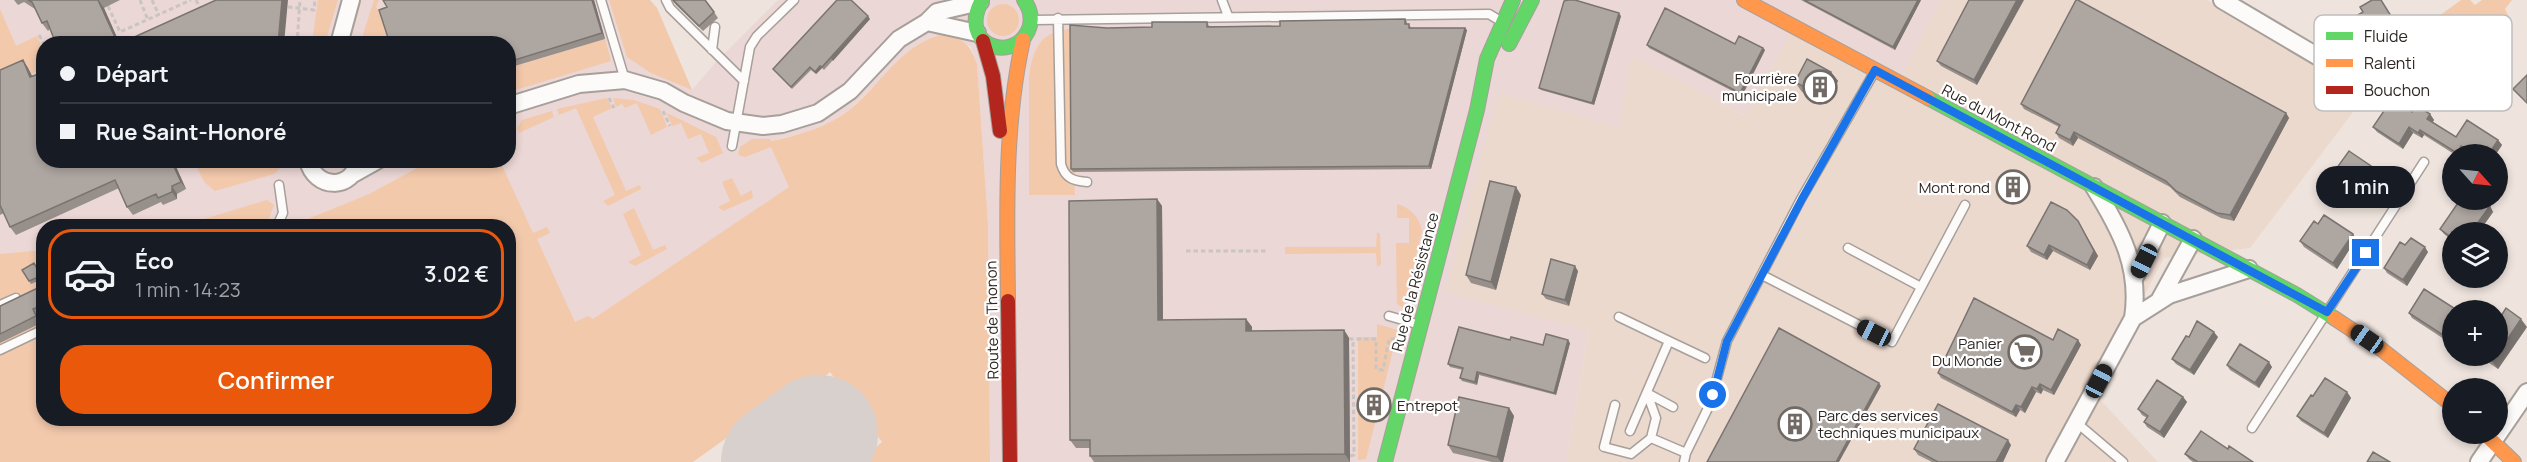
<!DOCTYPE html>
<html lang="fr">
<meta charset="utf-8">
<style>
:root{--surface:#171b24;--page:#242831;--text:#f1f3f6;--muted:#9ea1a6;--line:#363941;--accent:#ea580c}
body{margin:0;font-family:Manrope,sans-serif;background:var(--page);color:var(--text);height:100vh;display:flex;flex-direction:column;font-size:22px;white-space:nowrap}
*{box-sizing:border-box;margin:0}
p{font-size:20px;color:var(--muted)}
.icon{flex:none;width:33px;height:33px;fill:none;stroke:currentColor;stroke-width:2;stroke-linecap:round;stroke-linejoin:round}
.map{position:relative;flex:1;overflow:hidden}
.drawer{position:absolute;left:36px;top:219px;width:480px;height:207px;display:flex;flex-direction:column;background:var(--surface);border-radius:24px;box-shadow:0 3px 9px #0003}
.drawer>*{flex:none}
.top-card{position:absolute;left:36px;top:36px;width:480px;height:132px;border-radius:24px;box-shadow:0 3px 9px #0003;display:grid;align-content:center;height:132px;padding:0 24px;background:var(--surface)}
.needle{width:39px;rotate:117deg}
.tools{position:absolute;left:2442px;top:144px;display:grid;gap:12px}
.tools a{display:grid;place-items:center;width:66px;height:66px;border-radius:50%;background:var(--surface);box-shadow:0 3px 9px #0003;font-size:30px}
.end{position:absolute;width:27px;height:27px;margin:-14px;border:8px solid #1a73e8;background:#fff;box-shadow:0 0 0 3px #fff}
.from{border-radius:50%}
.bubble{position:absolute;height:42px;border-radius:21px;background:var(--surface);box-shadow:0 3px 9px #0003;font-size:20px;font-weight:600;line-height:42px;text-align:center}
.car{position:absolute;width:18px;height:36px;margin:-18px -9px;border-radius:8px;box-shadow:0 0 4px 2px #0007;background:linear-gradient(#222 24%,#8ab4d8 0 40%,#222 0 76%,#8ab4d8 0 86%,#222 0)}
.top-card b{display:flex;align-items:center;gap:21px;height:57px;font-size:22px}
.top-card b+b{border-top:2px solid var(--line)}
.top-card i{width:15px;height:15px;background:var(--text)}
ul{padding:10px 0 0;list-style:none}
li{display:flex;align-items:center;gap:18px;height:90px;margin:0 12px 9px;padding:0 12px;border:3px solid var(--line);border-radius:24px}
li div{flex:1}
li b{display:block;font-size:22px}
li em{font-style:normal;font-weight:600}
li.current{border-color:var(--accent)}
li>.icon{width:54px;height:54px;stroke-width:1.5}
.cta{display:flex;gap:12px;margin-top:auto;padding:12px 24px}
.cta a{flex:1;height:69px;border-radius:24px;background:var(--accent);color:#fff;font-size:24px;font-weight:600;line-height:69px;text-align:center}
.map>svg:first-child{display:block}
</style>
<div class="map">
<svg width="2527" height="462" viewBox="0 0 2527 462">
<rect width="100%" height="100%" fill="#eee3dd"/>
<!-- commercial -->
<path fill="#ebd7d5" d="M 0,0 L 650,0 L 657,8 L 692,90 L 716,62 L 778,0 L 1941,0 L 1898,82 L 1794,27 L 1746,116 L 1631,56 L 1589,330 L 1566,462 L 990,462 L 988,223 L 977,64 L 971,47 L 960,40 L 940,35 L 879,81 L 849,110 L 832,121 L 813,130 L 771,141 L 791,187 L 586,325 L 569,325 L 493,161 L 508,160 L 508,44 L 44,44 L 44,160 L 430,161 L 369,194 L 305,220 L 263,226 L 44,226 L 43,250 L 0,254 Z"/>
<!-- built -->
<path fill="#ecd9ce" d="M 1941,0 L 2207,0 L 2366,95 L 2250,248 L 2164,258 L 2093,392 L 2158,462 L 1566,462 L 1589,331 L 1445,292 L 1499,93 L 1619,128 L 1631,55 L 1745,116 L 1794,27 L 1898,82 Z"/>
<!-- green -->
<path fill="#f3c9ac" d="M 318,0 L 338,0 L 325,43 L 312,43 Z
M 374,0 L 379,0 L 376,7 L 383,15 L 392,43 L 360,44 Z
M 609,0 L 650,0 L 657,8 L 692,90 L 651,73 L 627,57 Z
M 2461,0 L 2470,0 L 2475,5 L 2482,0 L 2512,0 L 2505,9 L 2509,17 L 2505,20 L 2509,27 L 2467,58 L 2452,41 L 2385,89 L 2366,75 L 2438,29 L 2432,21 Z
M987 20a16 16 0 1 1 32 0a16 16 0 1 1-32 0Z
M 0,9 L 16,46 L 37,36 L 43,50 L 43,68 L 31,74 L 0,80 Z
M 1072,28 L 1075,195 L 1029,195 L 1029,83 C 1029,68 1034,43 1049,35 C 1055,31 1065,30 1072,28 Z
M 940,35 C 963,39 969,41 977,64 L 988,223 L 990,462 L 866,462 L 863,458 L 882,442 L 830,372 L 815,384 L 810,378 L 693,462 L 0,462 L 0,254 L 43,250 L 44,418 L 508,418 L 508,226 L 181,226 L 267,200 L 274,205 L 266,226 L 305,220 L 369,194 L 430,161 L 500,161 L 533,233 L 547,227 L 550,233 L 537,239 L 575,322 L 588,316 L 593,319 L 789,187 L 771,147 L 745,157 L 738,155 L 740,147 L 752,139 L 770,139 L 771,141 C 799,135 825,128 848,111 C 880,86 900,46 940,35 Z
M 605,39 L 611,61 L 509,92 L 509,68 Z
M 607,98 L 612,108 L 593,117 L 626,191 L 640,185 L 641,189 L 608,206 L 603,201 L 615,195 L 576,108 L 559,115 L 557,109 Z
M 613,98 L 634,100 L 660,109 L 667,127 L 651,135 L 637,103 L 625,108 L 622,104 L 616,107 Z
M 552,111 L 554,117 L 519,133 L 517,128 L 522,120 Z
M 667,113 L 716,137 L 723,153 L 702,163 L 696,158 L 709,153 L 701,134 L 688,139 L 681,123 L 672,126 Z
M 194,161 L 288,161 L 274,174 L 215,191 L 204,182 Z
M 732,178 L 741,196 L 752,190 L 753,198 L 723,211 L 718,207 L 730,201 L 722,182 Z
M 1397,204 C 1410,207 1420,218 1422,231 L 1403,308 L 1397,304 L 1396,243 L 1409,243 L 1409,218 L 1397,218 Z
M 634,208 L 653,250 L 665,245 L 667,249 L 635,266 L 628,262 L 641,255 L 623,214 Z
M 1377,232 L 1380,234 L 1381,264 L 1377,267 L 1376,253 L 1285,254 L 1285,247 L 1376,247 Z
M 1377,324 L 1398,330 L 1366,459 L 1358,460 L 1358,337 L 1377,337 Z"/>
<!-- water -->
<path fill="#88d8ea" d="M 2418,14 L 2423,23 L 2405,34 L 2400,31 L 2400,25 Z"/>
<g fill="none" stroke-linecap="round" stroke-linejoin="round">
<!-- runway -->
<path stroke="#d8d0cd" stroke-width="118" d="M 780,462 L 819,434"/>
<defs>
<path id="lane" d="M 601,0 L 625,80
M 666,0 L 670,8 L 744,81
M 1222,0 L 1228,16
M 1058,18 L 1061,164 C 1065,178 1073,181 1087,182
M 1034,20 L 1489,14 L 1502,22
M 712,50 L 715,27
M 732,146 L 750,47 L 757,36 L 794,0
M 277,226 L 283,213 L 279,185
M 1848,248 L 1921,287
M 1762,275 L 1892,342 L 1965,205
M 0,305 L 16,298
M 1389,316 L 1420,325
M 1619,317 L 1669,341
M 0,350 L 44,329
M 1615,405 L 1604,447 L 1631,454 L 1651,438
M 1673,407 L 1647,393 L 1656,418 L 1651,438 L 1686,453
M 2077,423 L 2123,462
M 2252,428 L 2424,162
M 1630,431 L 1669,341 L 1705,358
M 1684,462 L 1686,453 L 1710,404 L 1727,341 L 1801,199 L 1875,71"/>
<path id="street" d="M 2222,0 L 2344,72
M 927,22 L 977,33
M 339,44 L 351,0
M 508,106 L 579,84 L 625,80 L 663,91 L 684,103 L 727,121 L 763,126 L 782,124 L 818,113 L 850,91 L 899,39 L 927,22 L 937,12 L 980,2
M 308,160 C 314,190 354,191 358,160
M 353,174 L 378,160
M 2134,279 L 2162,223
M 2160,299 L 2193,239
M 2133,318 L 2169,295 L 2249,269
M 2055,462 L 2133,318 C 2141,267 2120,229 2094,187
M 2479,462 L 2527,392"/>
<path id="fast" d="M 982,0 C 957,45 1012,64 1028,31 C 1033,20 1031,10 1024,0
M 1509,44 L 1532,0
M 1928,98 L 2297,295 L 2334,318
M 1385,462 L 1477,110 L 1487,59 L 1513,0"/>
<path id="slow" d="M 1744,0 L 1928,98
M 1008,301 C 1007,214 1004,126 1023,40
M 2334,318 L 2381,349 L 2452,405
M 2485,434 L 2514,462"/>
<path id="jam" d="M 983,41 L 993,76 L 1000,131
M 1008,301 L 1010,462"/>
</defs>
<!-- lane casing -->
<use href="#lane" stroke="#a79f9a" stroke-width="11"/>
<!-- street casing -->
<use href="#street" stroke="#a79f9a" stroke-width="20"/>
<!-- fast casing -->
<use href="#fast" stroke="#a79f9a" stroke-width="16"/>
<!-- slow casing -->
<use href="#slow" stroke="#a79f9a" stroke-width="16"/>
<!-- jam casing -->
<use href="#jam" stroke="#a79f9a" stroke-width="16"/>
<!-- path -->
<path stroke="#c9c5c3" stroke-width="3" stroke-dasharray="4.5 3" stroke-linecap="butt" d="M 140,0 L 148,20
M 152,0 L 159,15
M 196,0 L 200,8
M 108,6 L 120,32 L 191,0
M 288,7 L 314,10 L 315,0
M 39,35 L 44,44
M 297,44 L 300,0
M 609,98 L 614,108
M 663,111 L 670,126
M 1186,251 L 1268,251
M 1349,339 L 1376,339 L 1376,369 L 1383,370 L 1389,339 L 1398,339
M 1350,456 L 1354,455 L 1353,339"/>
<!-- lane -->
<use href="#lane" stroke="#fcfbfa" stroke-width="8"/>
<!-- street -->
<use href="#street" stroke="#fcfbfa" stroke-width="16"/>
<!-- fast -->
<use href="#fast" stroke="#63d668" stroke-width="14"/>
<!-- slow -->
<use href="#slow" stroke="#ff974d" stroke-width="14"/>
<!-- jam -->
<use href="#jam" stroke="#b3261e" stroke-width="14"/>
</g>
<!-- wall -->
<path fill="#968f8a" d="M 14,0 L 120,0 L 104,8 L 119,43 L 284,44 L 56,44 L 50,29 L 48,31 L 42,23 L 35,9 L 24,2 L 18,5 Z
M 383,0 L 594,0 L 605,39 L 508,68 L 508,44 L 387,7 Z
M 672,0 L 714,12 L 718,18 L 703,31 L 676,5 Z
M 1801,0 L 1921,0 L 1895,50 Z
M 1969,0 L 1977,85 L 1941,66 L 1937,61 Z
M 2381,0 L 2395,22 L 2381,30 L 2392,49 L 2373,61 L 2369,56 Z
M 1621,16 L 1594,105 L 1541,90 L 1539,88 Z
M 870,19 L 824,70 L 822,68 L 816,74 L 811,70 L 792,89 L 773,69 Z
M 1405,19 L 1407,22 L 1407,24 L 1411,27 L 1411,28 L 1467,30 L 1431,169 L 1073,172 L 1071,169 L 1107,28 L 1152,27 L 1207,22 L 1209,26 L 1280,26 Z
M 1735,44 L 1763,48 L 1765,50 L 1742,96 L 1649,48 L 1647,45 Z
M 23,60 L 28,68 L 32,76 L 173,160 L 186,189 L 177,194 L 177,199 L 163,205 L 161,202 L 133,215 L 127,207 L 119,188 L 16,235 L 10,227 L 4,213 L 0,215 L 0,70 Z
M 1831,72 L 1838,81 L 1826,104 L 1802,92 L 1795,82 Z
M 2021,104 L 2286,113 L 2289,118 L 2234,221 L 2221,218 L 2180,197 L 2170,187 L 2078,138 L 2073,146 L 2059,138 L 2056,133 L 2059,127 L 2024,109 Z
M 2412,112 L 2430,114 L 2434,120 L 2433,122 L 2456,137 L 2498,140 L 2502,145 L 2496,154 L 2470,154 L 2465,151 L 2463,154 L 2454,154 L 2424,135 L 2422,138 L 2413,133 L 2403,149 L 2377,132 L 2373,127 Z
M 2374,171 L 2351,203 L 2330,188 L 2326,183 Z
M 1521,195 L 1496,290 L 1471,283 L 1466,275 Z
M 1157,199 L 1162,206 L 1163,320 L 1246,319 L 1252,327 L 1252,331 L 1344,330 L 1349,338 L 1350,462 L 1094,462 L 1090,456 L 1090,448 L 1076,448 L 1070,440 Z
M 2490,206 L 2493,212 L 2479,232 L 2452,232 L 2452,240 L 2444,234 L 2440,229 Z
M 2078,221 L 2098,256 L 2090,270 L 2053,251 L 2047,260 L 2031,252 L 2027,246 Z
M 2318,224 L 2353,234 L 2356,239 L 2337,269 L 2304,247 L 2300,241 Z
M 2405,245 L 2428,252 L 2407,286 L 2387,273 L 2384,268 Z
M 34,263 L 43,279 L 31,284 L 29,281 Z
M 1578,271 L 1569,306 L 1546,299 L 1542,294 Z
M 44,285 L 44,314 L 38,316 L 41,323 L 0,343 L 0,306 Z
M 2424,289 L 2450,343 L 2412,318 L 2409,313 Z
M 2527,327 L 2498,369 L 2479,356 L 2498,356 Z
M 2189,337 L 2218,337 L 2194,375 L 2176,364 L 2172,359 Z
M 1510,340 L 1543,345 L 1570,343 L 1556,395 L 1479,375 L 1477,385 L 1462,381 L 1460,378 L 1463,370 L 1450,367 L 1448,364 Z
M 2053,340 L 2078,340 L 2081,345 L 2054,395 L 2043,390 L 2041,394 L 2036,392 L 2025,413 L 2020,410 L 2016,417 L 1941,378 L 1938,373 Z
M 2227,365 L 2272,367 L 2259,388 L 2230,370 Z
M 2347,392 L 2351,398 L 2328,438 L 2301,421 L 2297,416 L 2313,396 Z
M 2183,397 L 2187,402 L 2164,438 L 2147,427 L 2144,422 L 2147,418 L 2142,415 L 2138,409 Z
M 1509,408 L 1514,416 L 1503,462 L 1492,462 L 1453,453 L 1448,445 Z
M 2011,445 L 2003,462 L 1932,462 L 1918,455 L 1914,449 Z
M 2228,449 L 2253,462 L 2193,462 L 2189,459 L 2185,454 Z"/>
<!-- shaded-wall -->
<path fill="#7a7471" d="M 98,0 L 104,8 L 120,44 L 118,44 Z
M 282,0 L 288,0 L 284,44 L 278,44 Z
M 592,0 L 594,0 L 605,39 L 602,33 Z
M 1918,0 L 1921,0 L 1895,50 L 1893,47 Z
M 2017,0 L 2024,0 L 1977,85 L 1974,80 Z
M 1619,13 L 1621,16 L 1594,105 L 1592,103 Z
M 868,16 L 870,19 L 833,61 L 831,58 Z
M 1465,28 L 1467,30 L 1431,169 L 1429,166 Z
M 1763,48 L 1765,50 L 1742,96 L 1740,93 Z
M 23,60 L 28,68 L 36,84 L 30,77 Z
M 820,66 L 822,68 L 816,74 L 815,72 Z
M 1831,72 L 1838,81 L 1826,104 L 1819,95 Z
M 2286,113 L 2289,118 L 2234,221 L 2230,215 Z
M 2430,114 L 2434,120 L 2431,124 L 2427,119 Z
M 2409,127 L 2413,133 L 2403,149 L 2399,144 Z
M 2420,130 L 2424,135 L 2422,138 L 2418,133 Z
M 2074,132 L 2078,138 L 2073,146 L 2070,140 Z
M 2498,140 L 2502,145 L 2496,154 L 2489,154 Z
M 2461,146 L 2465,151 L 2463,154 L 2458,154 L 2457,153 Z
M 171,160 L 173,160 L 186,189 L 181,182 Z
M 2371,166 L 2374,171 L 2351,203 L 2347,198 Z
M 172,186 L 177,194 L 177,199 L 172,192 Z
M 1516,187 L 1521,195 L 1496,290 L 1491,282 Z
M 1157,199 L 1162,206 L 1163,328 L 1158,320 Z
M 2490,206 L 2493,212 L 2479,232 L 2471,232 Z
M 2078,221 L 2098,256 L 2090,270 L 2087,265 Z
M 2353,234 L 2356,239 L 2337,269 L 2333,263 Z
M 2049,245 L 2053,251 L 2047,260 L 2044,255 Z
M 2425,247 L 2428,252 L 2407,286 L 2403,280 Z
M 1575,266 L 1578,271 L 1569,306 L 1565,300 Z
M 1246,319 L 1252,327 L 1252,338 L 1246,331 Z
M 2521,319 L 2527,327 L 2498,369 L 2492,361 L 2496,356 L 2498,356 L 2498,353 Z
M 2452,328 L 2452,339 L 2450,343 L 2446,337 Z
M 1344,330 L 1349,338 L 1350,462 L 1345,454 Z
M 2214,332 L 2218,337 L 2194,375 L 2190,370 Z
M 1568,340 L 1570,343 L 1556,395 L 1554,393 Z
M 2078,340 L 2081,345 L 2054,395 L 2051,390 Z
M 2269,362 L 2272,367 L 2259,388 L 2255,383 Z
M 1477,372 L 1479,375 L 1477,385 L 1475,382 Z
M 1879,383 L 1881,386 L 1839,462 L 1836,462 Z
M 2040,384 L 2043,390 L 2041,394 L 2037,389 Z
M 2032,387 L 2036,392 L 2025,413 L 2021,407 Z
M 2347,392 L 2351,398 L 2328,438 L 2324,433 Z
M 2183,397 L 2187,402 L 2164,438 L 2160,432 Z
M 2016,405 L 2020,410 L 2016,417 L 2012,412 Z
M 1509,408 L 1514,416 L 1503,462 L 1501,462 L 1497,457 Z
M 2008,440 L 2011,445 L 2003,462 L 1996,462 Z"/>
<!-- building -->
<path fill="#aea6a1" stroke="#7a7471" stroke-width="1.5" d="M 28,0 L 99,0 L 98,0 L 118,44 L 56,44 L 47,21 L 42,23 L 32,2 Z
M 216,0 L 282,0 L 278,44 L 119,44 Z
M 383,0 L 592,0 L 602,33 L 508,62 L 508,44 L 390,44 L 379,10 L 387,7 Z
M 673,0 L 705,0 L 714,12 L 699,26 Z
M 837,0 L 851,0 L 868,16 L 822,67 L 820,66 L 815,72 L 810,67 L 791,87 L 773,69 Z
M 1568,0 L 1575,0 L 1619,13 L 1592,103 L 1539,88 L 1564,1 Z
M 1804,0 L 1918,0 L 1893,47 Z
M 1969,0 L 2017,0 L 1974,80 L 1937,61 Z
M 2076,0 L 2078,0 L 2286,113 L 2230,215 L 2217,213 L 2176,191 L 2166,181 L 2074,132 L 2070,140 L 2056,133 L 2060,125 L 2021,104 Z
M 2372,0 L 2381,0 L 2391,16 L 2377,24 L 2389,44 L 2369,56 L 2348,21 L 2363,12 L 2360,7 Z
M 1665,8 L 1735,44 L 1739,36 L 1763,48 L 1740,93 L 1647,45 Z
M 1405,19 L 1405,24 L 1409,24 L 1409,28 L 1465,28 L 1429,166 L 1071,169 L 1070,25 L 1107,28 L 1152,27 L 1152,22 L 1207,22 L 1207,27 L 1280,26 L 1280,21 Z
M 1807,59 L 1831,72 L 1819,95 L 1795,82 Z
M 23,60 L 30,77 L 44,72 L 44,160 L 171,160 L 181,182 L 172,186 L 172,192 L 158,198 L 156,194 L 127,207 L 115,180 L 10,227 L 0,205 L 0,70 Z
M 2527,75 L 2527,103 L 2513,89 Z
M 2392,99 L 2412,112 L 2416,105 L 2430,114 L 2427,119 L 2456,137 L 2467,120 L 2498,140 L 2489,154 L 2475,154 L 2461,146 L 2457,153 L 2420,130 L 2418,133 L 2409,127 L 2399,144 L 2373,127 Z
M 2349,151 L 2371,166 L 2347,198 L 2326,183 Z
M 1490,181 L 1516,187 L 1491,282 L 1466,275 Z
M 1157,199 L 1158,320 L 1246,319 L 1246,331 L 1344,330 L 1345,454 L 1090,456 L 1090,440 L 1070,440 L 1069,201 Z
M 2460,200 L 2480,200 L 2490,206 L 2471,232 L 2452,232 L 2452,238 L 2440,229 Z
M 2051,202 L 2067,210 L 2078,221 L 2094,251 L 2087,265 L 2049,245 L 2044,255 L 2027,246 Z
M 2324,215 L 2353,234 L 2333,263 L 2300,241 L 2314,221 L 2318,224 Z
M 192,224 L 192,226 L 176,226 Z
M 2411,238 L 2425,247 L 2403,280 L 2384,268 L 2400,242 L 2405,245 Z
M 1551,259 L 1575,266 L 1565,300 L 1542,294 Z
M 34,263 L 41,276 L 29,281 L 22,270 Z
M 44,285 L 44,305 L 33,309 L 36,316 L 0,334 L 0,306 Z
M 2424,289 L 2457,310 L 2452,310 L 2452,328 L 2446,337 L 2409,313 Z
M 1974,298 L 2053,340 L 2058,329 L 2078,340 L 2051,390 L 2040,384 L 2037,389 L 2032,387 L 2021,407 L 2016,405 L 2012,412 L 1938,373 Z
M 2506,308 L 2521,319 L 2498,353 L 2498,313 L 2501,316 Z
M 2197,321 L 2214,332 L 2190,370 L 2172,359 L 2186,336 L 2189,337 Z
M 1459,327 L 1510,340 L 1511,337 L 1543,345 L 1546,334 L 1568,340 L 1554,393 L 1477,372 L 1475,382 L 1460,378 L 1463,368 L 1448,364 Z
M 1779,328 L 1879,383 L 1836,462 L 1707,462 Z
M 2240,344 L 2269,362 L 2255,383 L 2227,365 Z
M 2484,356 L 2496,356 L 2492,361 Z
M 2325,378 L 2347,392 L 2324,433 L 2297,416 L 2311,395 L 2313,396 Z
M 2157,380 L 2183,397 L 2160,432 L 2144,422 L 2148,416 L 2138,409 Z
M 1459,397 L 1509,408 L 1497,457 L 1448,445 Z
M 1938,404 L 2008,440 L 1996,462 L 1938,462 L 1914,449 Z
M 2201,431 L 2228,449 L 2229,446 L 2253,462 L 2198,462 L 2185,454 Z
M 2373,452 L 2390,462 L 2367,462 Z"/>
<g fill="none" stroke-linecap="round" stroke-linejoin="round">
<!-- route -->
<path stroke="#1a73e8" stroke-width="8" d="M 1713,395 L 1727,341 L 1802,199 L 1875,70 L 2327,312 L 2366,253"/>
</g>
<!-- icons -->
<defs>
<symbol id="building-ring" viewBox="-11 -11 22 22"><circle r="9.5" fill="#fff" stroke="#716964" stroke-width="1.5"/><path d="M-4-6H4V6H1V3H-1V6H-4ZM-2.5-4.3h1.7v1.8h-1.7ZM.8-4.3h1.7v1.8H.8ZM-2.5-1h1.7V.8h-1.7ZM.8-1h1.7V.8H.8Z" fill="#716964"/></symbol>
<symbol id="supermarket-ring" viewBox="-11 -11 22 22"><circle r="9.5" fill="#fff" stroke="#716964" stroke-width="1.5"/><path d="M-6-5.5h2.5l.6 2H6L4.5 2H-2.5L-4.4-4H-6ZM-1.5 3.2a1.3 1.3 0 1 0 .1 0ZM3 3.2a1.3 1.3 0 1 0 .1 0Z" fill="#716964"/></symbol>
</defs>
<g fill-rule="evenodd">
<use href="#building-ring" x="1801" y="68" width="38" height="38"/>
<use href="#building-ring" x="1994" y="168" width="38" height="38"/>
<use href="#supermarket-ring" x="2006" y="333" width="38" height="38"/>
<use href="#building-ring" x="1355" y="386" width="38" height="38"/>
<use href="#building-ring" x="1776" y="405" width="38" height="38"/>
</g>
<g text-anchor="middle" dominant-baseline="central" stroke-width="4.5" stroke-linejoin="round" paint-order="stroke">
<!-- poi labels -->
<g font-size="15" fill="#2e2723" stroke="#fff" text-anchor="end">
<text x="1797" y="78">Fourrière<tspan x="1797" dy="17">municipale</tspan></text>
<text x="1990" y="187">Mont rond</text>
<text x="2002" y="343">Panier<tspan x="2002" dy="17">Du Monde</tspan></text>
<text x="1397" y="405" text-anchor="start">Entrepot</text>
<text x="1818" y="415" text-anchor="start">Parc des services<tspan x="1818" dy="17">techniques municipaux</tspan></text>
</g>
<!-- street labels -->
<g font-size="15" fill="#2e2723" stroke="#fff">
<text transform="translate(1999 118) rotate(28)">Rue du Mont Rond</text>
<text transform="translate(1415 282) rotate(-75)">Rue de la Résistance</text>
<text transform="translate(992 320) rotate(-91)">Route de Thonon</text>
</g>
</g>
<!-- legend -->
<rect x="2314" y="15" width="198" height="96" rx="9" fill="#fff" stroke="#c0bebd" stroke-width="1.5"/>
<rect x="2326" y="32" width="27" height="8" fill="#63d668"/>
<rect x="2326" y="59" width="27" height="8" fill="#ff974d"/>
<rect x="2326" y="86" width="27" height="8" fill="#b3261e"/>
<g font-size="16" fill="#2e2723">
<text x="2364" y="42">Fluide</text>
<text x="2364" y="69">Ralenti</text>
<text x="2364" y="96">Bouchon</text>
</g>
</svg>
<div class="tools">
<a><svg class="needle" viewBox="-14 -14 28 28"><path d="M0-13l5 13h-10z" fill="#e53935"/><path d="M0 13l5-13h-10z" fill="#9ea1a6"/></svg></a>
<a><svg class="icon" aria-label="layers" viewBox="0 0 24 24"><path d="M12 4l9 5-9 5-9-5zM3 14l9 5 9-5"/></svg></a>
<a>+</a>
<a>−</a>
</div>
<i class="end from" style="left:1713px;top:395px"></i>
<i class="end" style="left:2366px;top:253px"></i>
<div class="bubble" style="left:2316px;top:166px;width:99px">1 min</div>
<i class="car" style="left:2144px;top:261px;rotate:207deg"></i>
<i class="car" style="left:1874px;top:333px;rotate:297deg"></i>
<i class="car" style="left:2367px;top:339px;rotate:305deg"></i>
<i class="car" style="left:2099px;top:381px;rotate:28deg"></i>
<div class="top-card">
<b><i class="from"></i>Départ</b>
<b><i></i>Rue Saint-Honoré</b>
</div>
<section class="drawer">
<ul>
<li class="current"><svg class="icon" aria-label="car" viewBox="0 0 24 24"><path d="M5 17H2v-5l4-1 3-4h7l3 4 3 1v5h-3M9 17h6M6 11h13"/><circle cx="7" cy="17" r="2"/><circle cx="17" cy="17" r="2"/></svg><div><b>Éco</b><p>1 min · 14:23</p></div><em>3.02 €</em></li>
</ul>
<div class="cta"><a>Confirmer</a></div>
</section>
</div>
